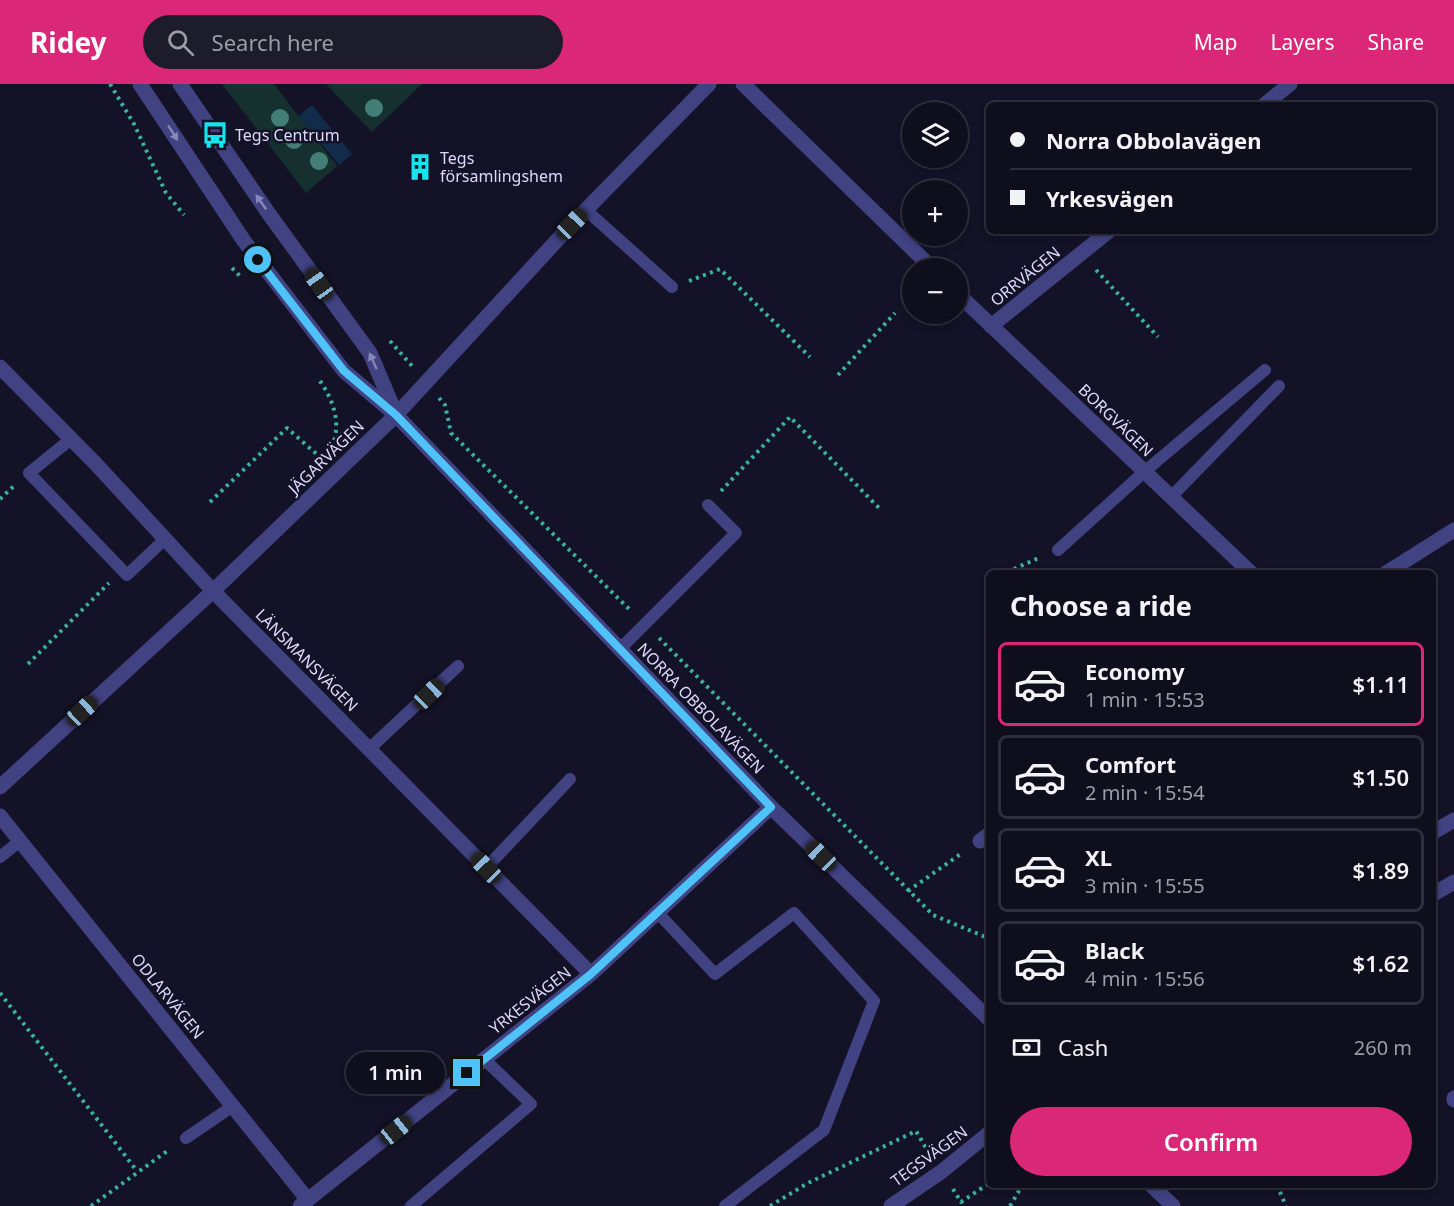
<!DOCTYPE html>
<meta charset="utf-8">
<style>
:root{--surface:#0f0e1d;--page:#1d1c2a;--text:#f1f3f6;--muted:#9b9ca4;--line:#2f2e3b;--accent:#db2777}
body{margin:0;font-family:"Noto Sans",sans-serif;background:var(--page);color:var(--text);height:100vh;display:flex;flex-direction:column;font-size:22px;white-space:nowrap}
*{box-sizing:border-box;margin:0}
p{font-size:20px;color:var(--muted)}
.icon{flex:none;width:33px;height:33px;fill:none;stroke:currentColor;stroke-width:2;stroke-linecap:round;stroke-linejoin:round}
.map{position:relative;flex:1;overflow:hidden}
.drawer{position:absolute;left:986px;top:486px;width:450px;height:618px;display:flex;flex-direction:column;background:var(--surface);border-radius:9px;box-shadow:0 3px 9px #0003,0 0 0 2px var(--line)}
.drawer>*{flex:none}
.guide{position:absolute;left:986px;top:18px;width:450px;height:132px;border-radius:9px;box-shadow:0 3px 9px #0003,0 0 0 2px var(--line);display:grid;align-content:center;height:132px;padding:0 24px;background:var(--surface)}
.buttons{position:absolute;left:902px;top:18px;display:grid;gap:12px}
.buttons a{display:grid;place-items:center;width:66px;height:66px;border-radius:50%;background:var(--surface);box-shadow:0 3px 9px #0003,0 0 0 2px var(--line);font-size:30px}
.end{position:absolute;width:27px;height:27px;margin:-14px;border:8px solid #4fc3f7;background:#111;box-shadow:0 0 0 3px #111}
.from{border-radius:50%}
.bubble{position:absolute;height:42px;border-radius:21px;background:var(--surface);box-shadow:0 3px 9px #0003,0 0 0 2px var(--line);font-size:20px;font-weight:600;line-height:42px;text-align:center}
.car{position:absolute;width:18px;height:36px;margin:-18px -9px;border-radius:8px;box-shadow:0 0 4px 2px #0007;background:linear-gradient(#222 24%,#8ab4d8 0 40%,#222 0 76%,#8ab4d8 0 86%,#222 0)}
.guide b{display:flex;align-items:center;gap:21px;height:57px;font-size:22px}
.guide b+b{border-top:2px solid var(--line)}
.guide i{width:15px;height:15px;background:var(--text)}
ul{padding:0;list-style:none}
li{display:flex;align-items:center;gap:18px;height:84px;margin:0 12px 9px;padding:0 12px;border:3px solid var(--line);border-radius:9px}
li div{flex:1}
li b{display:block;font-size:22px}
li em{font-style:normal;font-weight:600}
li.selected{border-color:var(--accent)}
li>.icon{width:54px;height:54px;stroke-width:1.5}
h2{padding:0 24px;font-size:27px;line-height:72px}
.pay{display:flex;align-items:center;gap:15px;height:66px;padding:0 24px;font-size:22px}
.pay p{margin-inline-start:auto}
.primary-button{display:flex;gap:12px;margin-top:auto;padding:12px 24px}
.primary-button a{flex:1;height:69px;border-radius:36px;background:var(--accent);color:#fff;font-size:24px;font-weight:600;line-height:69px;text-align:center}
header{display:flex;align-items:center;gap:36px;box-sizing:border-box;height:84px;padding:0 30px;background:var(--accent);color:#fff}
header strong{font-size:28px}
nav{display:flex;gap:33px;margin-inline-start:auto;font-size:21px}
.search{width:420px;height:54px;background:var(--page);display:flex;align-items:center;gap:15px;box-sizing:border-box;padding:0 21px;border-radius:33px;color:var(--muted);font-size:22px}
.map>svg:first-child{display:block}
</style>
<header>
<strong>Ridey</strong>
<div class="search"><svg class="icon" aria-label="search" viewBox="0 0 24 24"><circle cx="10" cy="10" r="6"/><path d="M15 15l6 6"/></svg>Search here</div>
<nav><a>Map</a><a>Layers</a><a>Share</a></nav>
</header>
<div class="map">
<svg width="1454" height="1122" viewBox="0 0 1454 1122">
<rect width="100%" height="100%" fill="#141227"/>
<!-- green -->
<path fill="#15302e" d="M 222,0 L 274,0 L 337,82 L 306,109 Z
M 326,0 L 422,0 L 372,48 Z"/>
<!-- water -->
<path fill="#122b4a" d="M 312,21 L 352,70 L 339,81 L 298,32 Z"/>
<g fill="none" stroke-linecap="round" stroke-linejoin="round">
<!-- path -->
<path stroke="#39b1a3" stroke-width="4" stroke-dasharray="3 4.5" stroke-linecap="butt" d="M 110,0 L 134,40 L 166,109 L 184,131
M 232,184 L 241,193
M 1096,186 L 1158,253
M 689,197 L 720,185 L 810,273
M 390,257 L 413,283
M 838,291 L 895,229
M 320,297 C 333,316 341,337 333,360
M 439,314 L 445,321 L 451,349 L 630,526
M 721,407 L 790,333 L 880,425
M 0,415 L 15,401
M 210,418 L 287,344 L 321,374
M 1007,488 L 1041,473
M 659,554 L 933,831 L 988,854
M 28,580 L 109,499
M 908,807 L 962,769
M 0,909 L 137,1087
M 1277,1101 L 1286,1122
M 1216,1102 L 1218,1101
M 953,1105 L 961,1118 L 988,1100
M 91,1122 L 170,1065
M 770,1122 L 808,1099 L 916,1047 L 929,1069
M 1010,1122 L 1022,1102 L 1020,1101"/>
<!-- service -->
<path stroke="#404282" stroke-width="12" d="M 586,126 L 672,203
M 907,215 L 912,209
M 71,355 L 29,389 L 127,491 L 165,455
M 1171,413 L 1279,302
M 1058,466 L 1144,388 L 1265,286
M 620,565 L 736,449 L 708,421
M 369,665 L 458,582
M 0,773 L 20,757
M 486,784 L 570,695
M 658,829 L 715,890 L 794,829 L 874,917 L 824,1046 L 725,1122
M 186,1054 L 233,1022
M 411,1122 L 531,1020 L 484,975"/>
<!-- minor -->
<path stroke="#404282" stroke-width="15" d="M 743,0 L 932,184
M 1264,21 L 1290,0
M 957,209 L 1251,489
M 991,242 L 1109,147
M 0,283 L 95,379 L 213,507 L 591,890
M 1386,489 L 1454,446
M 0,703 L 213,507 L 396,331 L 572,140 L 709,0
M 0,732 L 308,1116
M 980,757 L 988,751
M 1454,1014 L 1454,1016
M 300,1122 L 591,890 L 771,723"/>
<!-- tertiary -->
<path stroke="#404282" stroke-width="15" d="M 140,0 L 244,157 L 344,287 L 396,331 L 771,723 L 988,934
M 180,0 L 269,130 L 370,269 L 395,328
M 1432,749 L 1454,736
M 1432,811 L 1454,798
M 1151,1101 L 1173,1122
M 891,1122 L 941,1088 L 988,1050"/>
</g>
<!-- trees -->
<g fill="#437f76">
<circle cx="374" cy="24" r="9"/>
<circle cx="280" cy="34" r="9"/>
<circle cx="294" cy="56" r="9"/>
<circle cx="319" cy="77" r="9"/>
</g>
<!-- one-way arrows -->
<defs><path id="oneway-solid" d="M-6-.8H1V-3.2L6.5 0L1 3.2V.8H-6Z" transform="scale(1.5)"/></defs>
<g fill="#8686b9">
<use href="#oneway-solid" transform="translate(173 49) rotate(57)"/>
<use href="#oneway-solid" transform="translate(261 118) rotate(-125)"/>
<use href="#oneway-solid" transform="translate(373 277) rotate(-114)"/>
</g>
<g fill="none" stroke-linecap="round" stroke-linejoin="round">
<!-- route -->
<path stroke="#4fc3f7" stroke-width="8" d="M 258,176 L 344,287 L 396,331 L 771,723 L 591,890 L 467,989"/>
</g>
<!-- icons -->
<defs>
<symbol id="bus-bare" viewBox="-9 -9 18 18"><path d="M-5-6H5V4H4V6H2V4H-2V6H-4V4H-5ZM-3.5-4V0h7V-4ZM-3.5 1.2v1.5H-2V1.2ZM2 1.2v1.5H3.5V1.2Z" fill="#14e5ee" stroke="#141227" stroke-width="2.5" paint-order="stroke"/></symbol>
<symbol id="building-bare" viewBox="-9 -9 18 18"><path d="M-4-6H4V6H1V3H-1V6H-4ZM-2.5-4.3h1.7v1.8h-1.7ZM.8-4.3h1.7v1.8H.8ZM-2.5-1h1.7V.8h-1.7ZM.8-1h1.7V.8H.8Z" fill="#14e5ee" stroke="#141227" stroke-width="2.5" paint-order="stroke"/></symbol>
</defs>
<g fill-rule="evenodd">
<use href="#bus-bare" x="196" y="32" width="38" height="38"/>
<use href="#building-bare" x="401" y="64" width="38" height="38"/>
</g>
<g text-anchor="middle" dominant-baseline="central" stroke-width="5" stroke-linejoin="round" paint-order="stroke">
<!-- poi labels -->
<g font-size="16" fill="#dcdafc" stroke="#141227" text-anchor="start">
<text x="235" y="51">Tegs Centrum</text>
<text x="440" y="74">Tegs<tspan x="440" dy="18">församlingshem</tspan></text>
</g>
<!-- street labels -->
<g font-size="16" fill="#dcdafc" stroke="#141227">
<text transform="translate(1025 192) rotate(-39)">ORRVÄGEN</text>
<text transform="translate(1116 336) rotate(44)">BORGVÄGEN</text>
<text transform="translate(326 373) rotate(-44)">JÄGARVÄGEN</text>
<text transform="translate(307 576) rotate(45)">LÄNSMANSVÄGEN</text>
<text transform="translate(701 624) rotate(46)">NORRA OBBOLAVÄGEN</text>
<text transform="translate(168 912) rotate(51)">ODLARVÄGEN</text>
<text transform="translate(530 916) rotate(-38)">YRKESVÄGEN</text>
<text transform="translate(929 1072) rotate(-36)">TEGSVÄGEN</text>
</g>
</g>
</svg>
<div class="buttons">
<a><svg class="icon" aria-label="layers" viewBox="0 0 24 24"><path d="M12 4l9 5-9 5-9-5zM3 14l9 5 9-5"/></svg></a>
<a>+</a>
<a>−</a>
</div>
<i class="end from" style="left:258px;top:176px"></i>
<i class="end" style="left:467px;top:989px"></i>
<div class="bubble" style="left:346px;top:968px;width:99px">1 min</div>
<i class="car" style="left:572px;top:140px;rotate:44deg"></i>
<i class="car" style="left:319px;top:200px;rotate:325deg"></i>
<i class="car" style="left:429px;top:610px;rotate:46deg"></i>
<i class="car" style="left:82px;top:627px;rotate:47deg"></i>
<i class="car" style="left:821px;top:772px;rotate:314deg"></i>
<i class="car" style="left:486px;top:784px;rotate:316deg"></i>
<i class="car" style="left:396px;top:1046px;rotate:51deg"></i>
<div class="guide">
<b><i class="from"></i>Norra Obbolavägen</b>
<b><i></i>Yrkesvägen</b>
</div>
<section class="drawer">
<h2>Choose a ride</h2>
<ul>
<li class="selected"><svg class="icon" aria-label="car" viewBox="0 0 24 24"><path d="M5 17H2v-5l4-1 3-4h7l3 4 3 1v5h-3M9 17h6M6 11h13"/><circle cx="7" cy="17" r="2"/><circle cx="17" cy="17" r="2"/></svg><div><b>Economy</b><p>1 min · 15:53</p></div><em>$1.11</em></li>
<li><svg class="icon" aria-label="car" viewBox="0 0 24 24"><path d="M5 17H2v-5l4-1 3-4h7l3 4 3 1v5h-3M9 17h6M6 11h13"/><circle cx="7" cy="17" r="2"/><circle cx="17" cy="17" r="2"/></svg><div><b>Comfort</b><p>2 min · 15:54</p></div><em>$1.50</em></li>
<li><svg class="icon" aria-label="car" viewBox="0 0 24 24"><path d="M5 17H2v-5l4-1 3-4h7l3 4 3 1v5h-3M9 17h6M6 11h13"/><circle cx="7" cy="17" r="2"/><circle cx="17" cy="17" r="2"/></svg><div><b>XL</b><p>3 min · 15:55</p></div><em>$1.89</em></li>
<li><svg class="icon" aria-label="car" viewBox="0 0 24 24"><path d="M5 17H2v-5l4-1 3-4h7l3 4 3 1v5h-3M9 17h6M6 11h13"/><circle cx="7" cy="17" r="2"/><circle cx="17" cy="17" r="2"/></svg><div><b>Black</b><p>4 min · 15:56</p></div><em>$1.62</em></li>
</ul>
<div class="pay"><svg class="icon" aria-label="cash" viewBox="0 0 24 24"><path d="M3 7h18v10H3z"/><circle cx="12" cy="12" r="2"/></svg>Cash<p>260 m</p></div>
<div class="primary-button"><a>Confirm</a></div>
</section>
</div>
